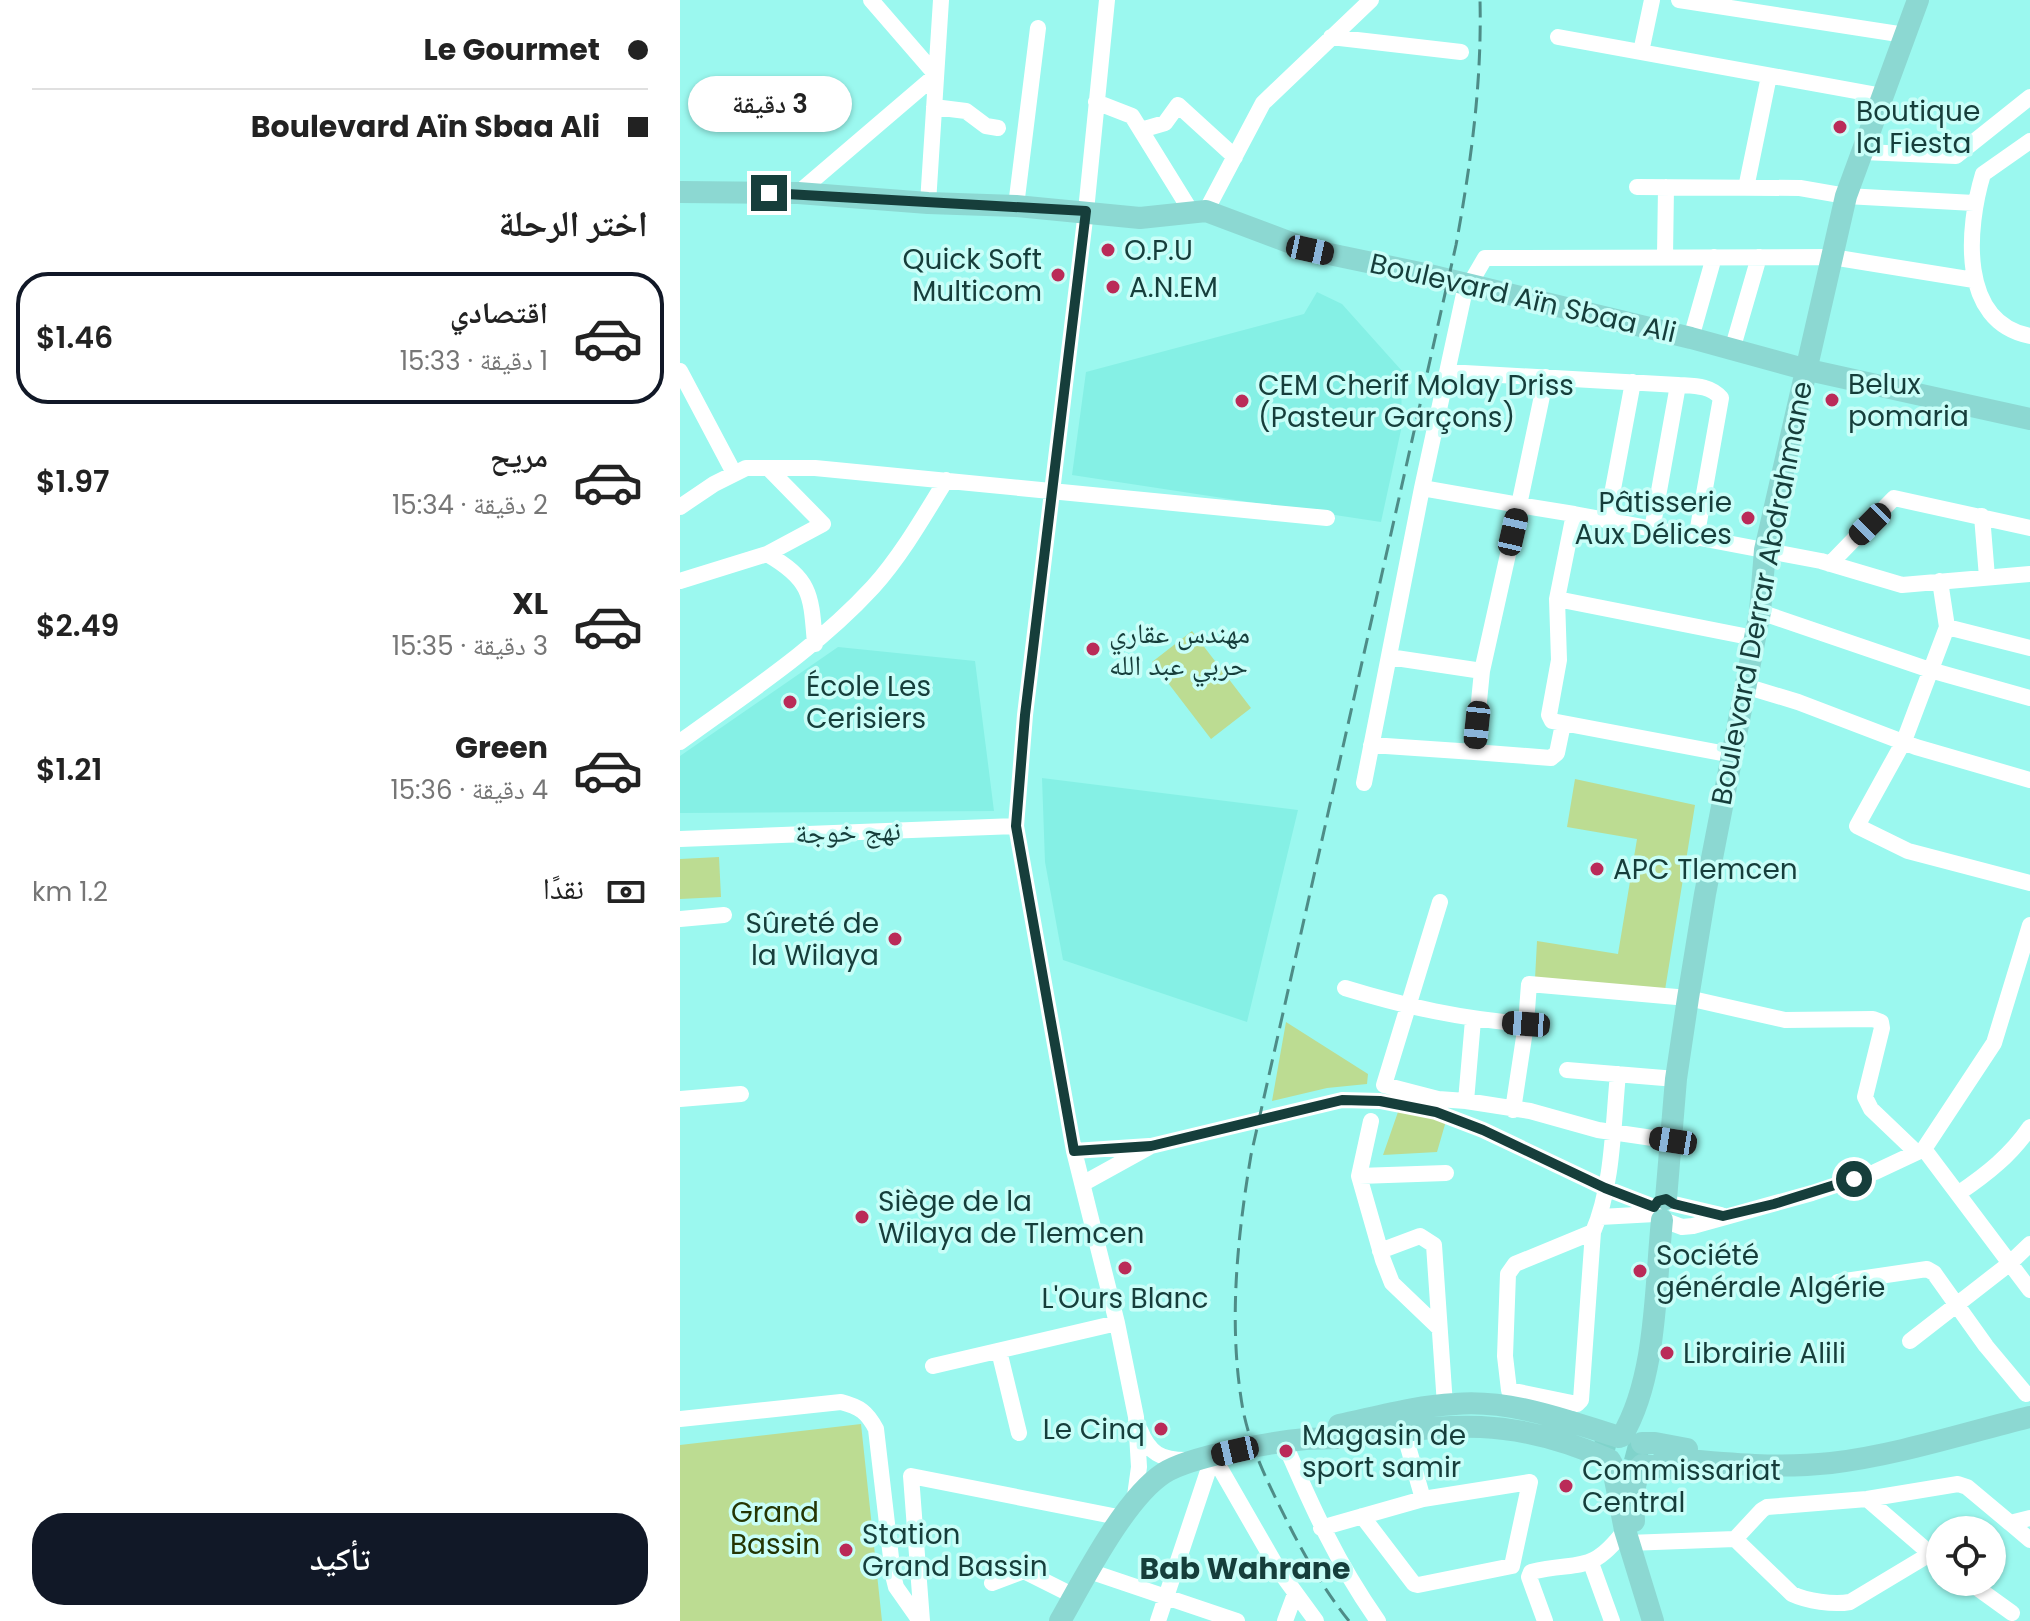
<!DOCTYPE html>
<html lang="ar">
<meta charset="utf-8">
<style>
:root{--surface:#fff;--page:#f2f2f2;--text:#222;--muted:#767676;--line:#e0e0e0;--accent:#111827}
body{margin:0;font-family:Poppins,"Noto Naskh Arabic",sans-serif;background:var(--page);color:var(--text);direction:rtl;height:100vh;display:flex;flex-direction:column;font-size:30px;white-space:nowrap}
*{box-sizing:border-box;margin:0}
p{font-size:26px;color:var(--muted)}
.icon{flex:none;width:44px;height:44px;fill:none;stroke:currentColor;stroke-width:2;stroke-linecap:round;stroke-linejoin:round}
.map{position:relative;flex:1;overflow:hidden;direction:ltr}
.panel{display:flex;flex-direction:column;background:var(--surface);width:680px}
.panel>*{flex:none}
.guide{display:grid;align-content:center;height:176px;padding:0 32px;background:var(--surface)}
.tools{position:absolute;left:1246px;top:1516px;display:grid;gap:16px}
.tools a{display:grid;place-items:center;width:80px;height:80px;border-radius:50%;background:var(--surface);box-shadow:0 2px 6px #0004;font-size:40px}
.end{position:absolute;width:36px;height:36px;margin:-18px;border:10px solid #163e3b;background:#fff;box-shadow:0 0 0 4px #fff}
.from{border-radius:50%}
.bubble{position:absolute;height:56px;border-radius:28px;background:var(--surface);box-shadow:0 2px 6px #0004;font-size:26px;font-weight:600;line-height:56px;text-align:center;direction:rtl}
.car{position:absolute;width:24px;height:48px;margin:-24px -12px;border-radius:10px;box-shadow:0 0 6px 2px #0007;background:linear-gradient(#222 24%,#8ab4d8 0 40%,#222 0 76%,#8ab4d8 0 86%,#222 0)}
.guide b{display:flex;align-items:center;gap:28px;height:76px;font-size:30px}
.guide b+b{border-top:2px solid var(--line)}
.guide i{width:20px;height:20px;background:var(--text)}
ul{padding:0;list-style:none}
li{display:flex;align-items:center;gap:24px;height:132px;margin:0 16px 12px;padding:0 16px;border:4px solid transparent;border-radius:32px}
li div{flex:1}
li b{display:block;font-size:30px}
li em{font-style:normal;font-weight:600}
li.on{border-color:var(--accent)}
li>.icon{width:72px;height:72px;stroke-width:1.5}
h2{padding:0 32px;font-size:36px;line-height:96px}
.pay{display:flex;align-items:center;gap:20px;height:88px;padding:0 32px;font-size:30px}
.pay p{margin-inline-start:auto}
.primary-button{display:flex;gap:16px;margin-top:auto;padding:16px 32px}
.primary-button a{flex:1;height:92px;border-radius:32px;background:var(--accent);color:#fff;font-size:32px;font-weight:600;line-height:92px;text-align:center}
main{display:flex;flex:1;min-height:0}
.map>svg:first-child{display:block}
</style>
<main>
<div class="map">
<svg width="1350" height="1621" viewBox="0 0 1350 1621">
<rect width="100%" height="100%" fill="#9bf8ef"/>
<!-- built -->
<path fill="#85f0e5" d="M 637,292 L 662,304 L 722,371 L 721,430 L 701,522 L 392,475 L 406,372 L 624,314 Z
M 158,647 L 295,661 L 314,811 L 0,813 L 0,756 Z
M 362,778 L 618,810 L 567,1022 L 383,960 L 365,862 Z"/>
<!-- green -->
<path fill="#bcdc92" d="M 512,631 L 571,708 L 531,739 L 472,662 Z
M 895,779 L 1015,805 L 985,990 L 855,979 L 857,941 L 938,954 L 957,839 L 887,827 Z
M 39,857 L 41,897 L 0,899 L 0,859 Z
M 606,1022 L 688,1074 L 687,1084 L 647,1088 L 592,1101 Z
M 719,1109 L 766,1121 L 757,1152 L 703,1155 Z
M 181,1424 L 202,1621 L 0,1621 L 0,1445 Z"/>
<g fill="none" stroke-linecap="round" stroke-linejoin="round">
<!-- major-tunnel -->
<path stroke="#80d3cb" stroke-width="22" stroke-dasharray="22 11" stroke-linecap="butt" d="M 915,1440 L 984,1458"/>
<!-- minor -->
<path stroke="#fff" stroke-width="16" d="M 427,0 L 406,211 L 345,715 L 336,826 L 394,1151 L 437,1323 L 456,1417 L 459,1467 L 454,1503
M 999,0 L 1225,35
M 651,37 L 781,52
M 878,37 L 1203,96
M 961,52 L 972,0
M 416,102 L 452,116 L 512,213
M 254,107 L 286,111 L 306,126 L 318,128
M 461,130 L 485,123 L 498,105 L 555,157
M 1350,141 L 1303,174 C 1287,227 1278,322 1350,336
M 1183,152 L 1276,156 L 1350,97
M 957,187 L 1120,188 L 1166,196 L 1294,203
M 1066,188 L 1089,76
M 118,193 L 256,75 L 191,0
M 248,203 L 261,0
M 336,206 L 358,28
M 526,211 L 583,103 L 691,0
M 985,257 L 986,187
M 1011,338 L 1034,257
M 1052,350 L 1079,257
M 0,371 L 54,473
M 767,372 L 998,385
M 742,488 L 839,505 L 866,377
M 0,507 L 34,484 L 66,468 L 135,468 L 647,518
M 1302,516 L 1307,577
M 927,521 L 953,382
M 972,530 L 998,385 C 1014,386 1030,385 1041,398 L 1016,539
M 87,554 L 143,524 L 90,470
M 1150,564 L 1214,498 L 1350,528
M 0,581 L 87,554 C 132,580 131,595 135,644
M 1260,581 L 1267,627 L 1350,648
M 877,599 L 879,660 L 869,715 L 872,721 L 1052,755
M 1080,612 L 1250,670 L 1350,698
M 1267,627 L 1224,741 L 1177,826 L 1228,851 L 1350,883
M 1074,638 L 877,599 L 894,514 L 1141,561 L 1222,585 L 1350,574
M 709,657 L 802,671 L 839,505 L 894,514
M 1065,686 L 1118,702 L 1236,747 L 1350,780
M 0,742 C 66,694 137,648 193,587 C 221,556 244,516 266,480
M 691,745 L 794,752 L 802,671
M 794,752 L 871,758 L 877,753 L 883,724
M 684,783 L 742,488 L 784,294 L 805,258 L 1152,257 L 1294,280
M 0,839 L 336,826
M 760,902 L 704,1085 L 758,1099 L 786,1101 L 850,1111 L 918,1130 L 993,1141
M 0,919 L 44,915
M 665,988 C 727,1007 782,1019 846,1024
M 887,1070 L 996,1079
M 0,1099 L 61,1094
M 786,1101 L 793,1020
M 833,1110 L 846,1024 L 849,984 L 1008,998 L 1105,1020 L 1193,1019 L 1201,1022 L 1202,1028 L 1185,1097 L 1191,1109 L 1236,1152
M 691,1121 L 679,1176 L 703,1260 L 712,1283 L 759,1328
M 1244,1149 L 1350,1290
M 394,1151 L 469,1146
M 679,1176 L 766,1173
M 404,1183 L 471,1146 L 662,1100 L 700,1101 L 756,1112 L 803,1130 L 925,1188 L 974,1207
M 1279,1193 C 1307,1174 1331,1155 1350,1127
M 994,1204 L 1041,1215
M 920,1217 L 975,1214
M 986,1221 L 1002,1227 L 1013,1226 L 1132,1193 L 1195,1172 L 1244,1149 L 1314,1043 L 1350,925
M 913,1232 L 835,1264 L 828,1274 L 825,1356 L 829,1390 L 897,1404 L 901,1400 L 913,1232 C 933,1186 933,1124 938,1074
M 700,1251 L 740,1236 L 754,1245 L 765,1405
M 1158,1282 L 1247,1269 L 1254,1273 L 1306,1346 L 1346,1394
M 1230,1341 L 1329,1264 L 1350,1244
M 319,1351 L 339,1433
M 253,1366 L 437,1323
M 0,1419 L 161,1402 C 180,1407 187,1412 196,1429 L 213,1575 L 216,1587 L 240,1621
M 460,1430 C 469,1453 481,1460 506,1460
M 604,1442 C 632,1507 657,1563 698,1621
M 533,1456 L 598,1569 L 636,1621
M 1187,1499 L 1260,1562
M 682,1516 L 734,1584 L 738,1585 L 832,1566 L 850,1482 L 743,1499
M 1330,1523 L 1350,1540
M 641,1528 L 743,1499 L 723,1429
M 1055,1539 L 1082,1510 L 1087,1507 L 1187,1499 L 1278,1484 L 1287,1487 L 1330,1523 L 1350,1518
M 948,1543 L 1055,1539 L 1112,1594 C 1127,1601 1153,1605 1170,1602 L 1250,1554
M 911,1563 L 932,1621
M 409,1571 L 557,1621
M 1289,1582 L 1332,1613
M 312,1583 L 344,1571 L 388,1593
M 242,1621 L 231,1476 L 443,1518
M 478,1621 L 533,1456
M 605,1621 L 615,1594
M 865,1621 L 849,1577 L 851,1572 C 899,1560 910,1576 945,1530"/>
<!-- major -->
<path stroke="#8cd8d2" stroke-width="22" d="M 0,192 L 118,193 L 248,203 L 336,206 L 460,218 L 526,211 L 630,250 L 745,274 L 1011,338 L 1124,369 L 1350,419
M 986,1199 L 996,1079 L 1008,998 L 1025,894 L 1080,612 L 1085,550 L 1166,196 L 1238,0
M 659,1425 C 697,1417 736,1406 775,1404 C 831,1399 887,1421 939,1437
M 942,1436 C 977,1377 975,1288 982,1220
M 962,1443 L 975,1443 L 1007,1449
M 984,1458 C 1040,1463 1095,1469 1151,1463 C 1218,1455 1285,1433 1350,1417
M 932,1464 L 945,1530 L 973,1621
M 962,1465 L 999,1469
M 954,1521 L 953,1496 L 959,1468
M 380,1621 C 404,1579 445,1498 484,1473 C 511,1456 592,1442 626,1439 C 640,1438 654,1439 668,1437 C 713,1433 756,1425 801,1427 C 845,1429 890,1442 930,1460"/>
<!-- rail -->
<path stroke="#4e8c87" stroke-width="3" stroke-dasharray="16 8" stroke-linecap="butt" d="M 669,1621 C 645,1591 625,1557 608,1523 C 590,1487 571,1450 563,1410 C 548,1326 557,1239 571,1155 L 776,245 C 791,163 802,83 800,0"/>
</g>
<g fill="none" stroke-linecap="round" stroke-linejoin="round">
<!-- route -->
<path stroke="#163e3b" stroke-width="10" d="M 89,193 L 406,211 L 345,715 L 336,826 L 394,1151 L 471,1146 L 662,1100 L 700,1101 L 756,1112 L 803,1130 L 925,1188 L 974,1207 L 978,1201 L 986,1199 L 994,1204 L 1043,1216 L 1094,1204 L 1174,1179"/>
</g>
<!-- markers -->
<g fill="#ba2b58" stroke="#c9fef8" stroke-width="3">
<circle cx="1160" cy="127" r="8"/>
<circle cx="428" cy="250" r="8"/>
<circle cx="378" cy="275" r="8"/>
<circle cx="433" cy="287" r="8"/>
<circle cx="1152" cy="400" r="8"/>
<circle cx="562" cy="401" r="8"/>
<circle cx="1068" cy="518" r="8"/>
<circle cx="413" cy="649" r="8"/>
<circle cx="110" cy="702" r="8"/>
<circle cx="917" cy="869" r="8"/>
<circle cx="215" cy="939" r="8"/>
<circle cx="182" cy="1217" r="8"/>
<circle cx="445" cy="1268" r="8"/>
<circle cx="960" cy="1271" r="8"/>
<circle cx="987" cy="1353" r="8"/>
<circle cx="481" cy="1429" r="8"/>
<circle cx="606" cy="1451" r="8"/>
<circle cx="886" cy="1486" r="8"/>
<circle cx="166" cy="1550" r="8"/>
</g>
<g text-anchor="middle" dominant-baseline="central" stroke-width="7" stroke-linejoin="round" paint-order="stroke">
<!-- poi labels -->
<g font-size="28" fill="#163e3b" stroke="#c9fef8" text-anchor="start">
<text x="1176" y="111">Boutique<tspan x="1176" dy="32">la Fiesta</tspan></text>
<text x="444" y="250">O.P.U</text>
<text x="362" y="259" text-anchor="end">Quick Soft<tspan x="362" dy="32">Multicom</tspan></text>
<text x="449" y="287">A.N.EM</text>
<text x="1168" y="384">Belux<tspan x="1168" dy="32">pomaria</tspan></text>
<text x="578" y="385">CEM Cherif Molay Driss<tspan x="578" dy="32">(Pasteur Garçons)</tspan></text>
<text x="1052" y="502" text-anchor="end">Pâtisserie<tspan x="1052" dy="32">Aux Délices</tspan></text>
<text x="429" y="633">مهندس عقاري<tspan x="429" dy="32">حربي عبد الله</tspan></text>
<text x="126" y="686">École Les<tspan x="126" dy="32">Cerisiers</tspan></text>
<text x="933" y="869">APC Tlemcen</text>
<text x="199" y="923" text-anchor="end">Sûreté de<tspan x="199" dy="32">la Wilaya</tspan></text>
<text x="198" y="1201">Siège de la<tspan x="198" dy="32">Wilaya de Tlemcen</tspan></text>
<text x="976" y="1255">Société<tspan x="976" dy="32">générale Algérie</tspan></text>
<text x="445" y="1298" text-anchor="middle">L'Ours Blanc</text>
<text x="1003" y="1353">Librairie Alili</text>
<text x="465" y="1429" text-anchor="end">Le Cinq</text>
<text x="622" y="1435">Magasin de<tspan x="622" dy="32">sport samir</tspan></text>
<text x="902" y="1470">Commissariat<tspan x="902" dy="32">Central</tspan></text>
<text x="182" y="1534">Station<tspan x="182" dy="32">Grand Bassin</tspan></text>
</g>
<!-- street labels -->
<g font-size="28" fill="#163e3b" stroke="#c9fef8">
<text transform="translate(843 298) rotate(13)">Boulevard Aïn Sbaa Ali</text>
<text transform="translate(1082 593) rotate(-79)">Boulevard Derrar Abdrahmane</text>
<text transform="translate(168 832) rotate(-2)">نهج خوجة</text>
</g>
<!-- park labels -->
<g font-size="28" fill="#243503" stroke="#c9fef8">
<text x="95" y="1512">Grand<tspan x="95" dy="32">Bassin</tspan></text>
</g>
<!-- neighbourhood labels -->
<g font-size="30" font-weight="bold" fill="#163e3b" stroke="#c9fef8">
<text x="565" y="1568">Bab Wahrane</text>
</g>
</g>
</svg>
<div class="tools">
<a><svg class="icon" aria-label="locate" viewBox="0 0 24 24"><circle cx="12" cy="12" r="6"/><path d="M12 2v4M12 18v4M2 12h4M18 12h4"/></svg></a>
</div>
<i class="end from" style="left:1174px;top:1179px"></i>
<i class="end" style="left:89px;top:193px"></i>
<div class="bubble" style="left:8px;top:76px;width:164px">3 دقيقة</div>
<i class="car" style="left:630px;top:250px;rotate:102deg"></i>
<i class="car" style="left:1190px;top:524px;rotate:225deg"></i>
<i class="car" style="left:833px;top:532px;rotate:13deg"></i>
<i class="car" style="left:797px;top:725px;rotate:186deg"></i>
<i class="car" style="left:846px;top:1024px;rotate:274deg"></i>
<i class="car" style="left:993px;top:1141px;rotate:279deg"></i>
<i class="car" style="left:555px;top:1451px;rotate:257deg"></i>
</div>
<section class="panel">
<div class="guide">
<b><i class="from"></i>Le Gourmet</b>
<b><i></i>Boulevard Aïn Sbaa Ali</b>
</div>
<h2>اختر الرحلة</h2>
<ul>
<li class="on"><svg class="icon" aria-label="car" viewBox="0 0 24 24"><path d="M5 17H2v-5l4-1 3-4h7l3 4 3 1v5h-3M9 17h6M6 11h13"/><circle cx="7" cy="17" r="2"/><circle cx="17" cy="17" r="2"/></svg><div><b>اقتصادي</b><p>1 دقيقة · 15:33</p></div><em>$1.46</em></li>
<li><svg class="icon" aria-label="car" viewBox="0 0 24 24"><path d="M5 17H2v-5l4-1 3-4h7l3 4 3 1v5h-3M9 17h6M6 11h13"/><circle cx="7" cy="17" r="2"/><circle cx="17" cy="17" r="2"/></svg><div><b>مريح</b><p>2 دقيقة · 15:34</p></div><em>$1.97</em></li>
<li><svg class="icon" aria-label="car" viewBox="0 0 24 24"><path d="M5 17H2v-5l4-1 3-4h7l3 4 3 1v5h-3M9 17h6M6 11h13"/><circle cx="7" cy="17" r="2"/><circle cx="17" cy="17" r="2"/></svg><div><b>XL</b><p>3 دقيقة · 15:35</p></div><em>$2.49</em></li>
<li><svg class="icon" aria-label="car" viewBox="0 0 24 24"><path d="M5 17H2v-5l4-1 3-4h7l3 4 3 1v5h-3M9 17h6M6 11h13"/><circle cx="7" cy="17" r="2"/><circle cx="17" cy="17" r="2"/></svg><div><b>Green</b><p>4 دقيقة · 15:36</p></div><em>$1.21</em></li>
</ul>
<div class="pay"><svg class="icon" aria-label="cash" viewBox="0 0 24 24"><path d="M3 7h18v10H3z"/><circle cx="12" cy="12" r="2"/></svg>نقدًا<p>1.2 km</p></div>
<div class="primary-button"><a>تأكيد</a></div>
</section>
</main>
